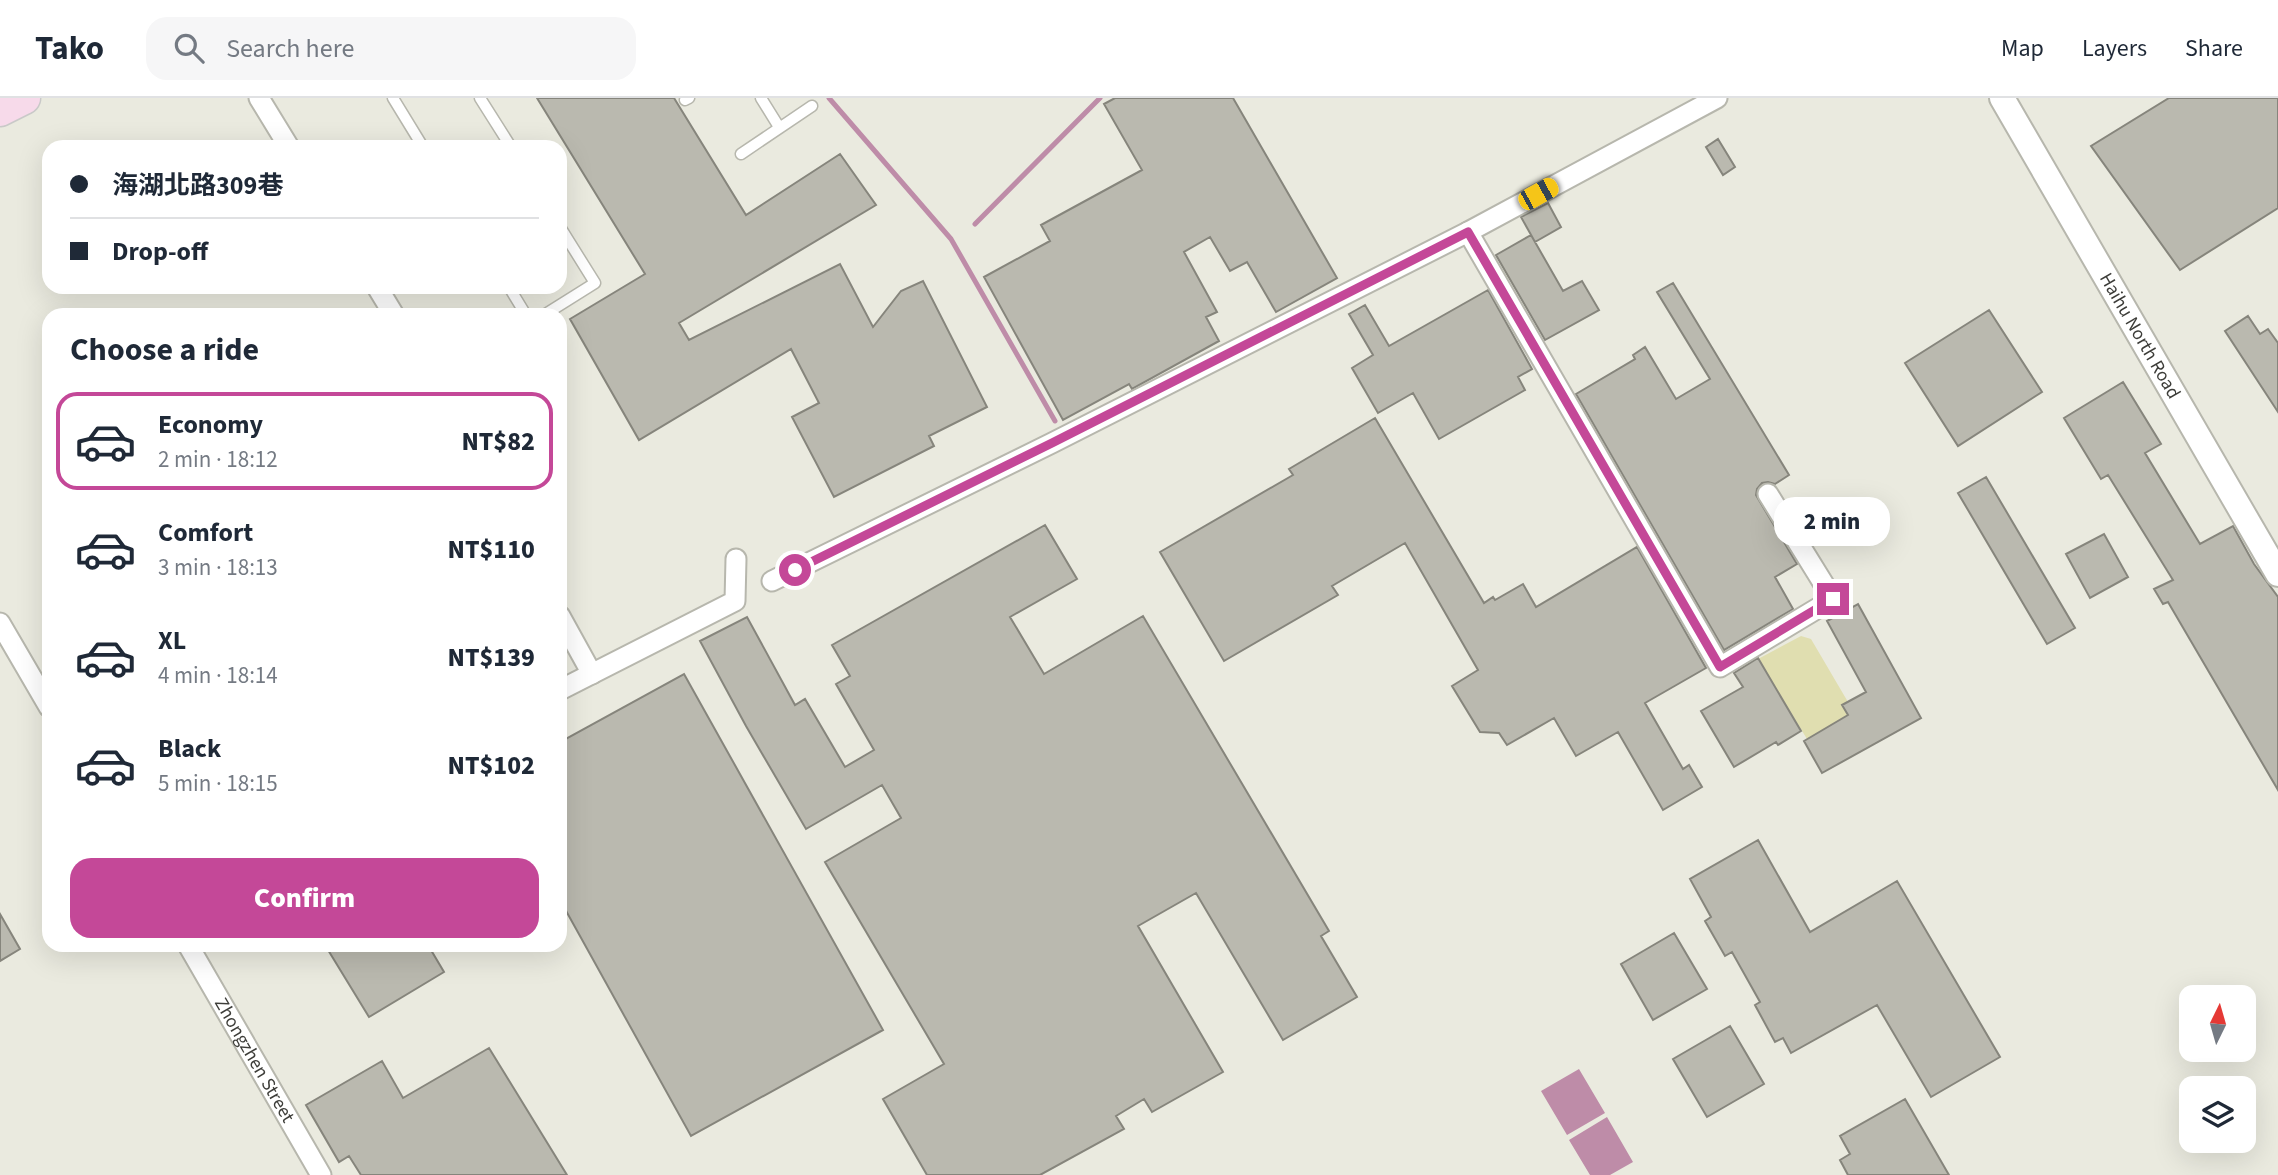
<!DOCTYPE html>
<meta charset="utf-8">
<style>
:root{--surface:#fff;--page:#f6f6f7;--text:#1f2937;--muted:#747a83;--line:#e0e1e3;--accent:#c44898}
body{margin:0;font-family:"Source Sans 3","Noto Sans TC",sans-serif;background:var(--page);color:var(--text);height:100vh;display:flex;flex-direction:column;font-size:26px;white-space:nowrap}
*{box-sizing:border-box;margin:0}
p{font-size:23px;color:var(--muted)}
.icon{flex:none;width:38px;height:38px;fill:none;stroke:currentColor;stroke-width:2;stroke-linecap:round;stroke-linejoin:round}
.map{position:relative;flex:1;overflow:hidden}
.details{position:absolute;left:42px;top:210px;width:525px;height:644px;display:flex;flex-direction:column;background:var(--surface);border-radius:21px;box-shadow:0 7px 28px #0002}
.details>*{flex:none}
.hud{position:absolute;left:42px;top:42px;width:525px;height:154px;border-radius:21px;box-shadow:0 7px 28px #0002;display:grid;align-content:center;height:154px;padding:0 28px;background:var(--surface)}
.needle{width:46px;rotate:5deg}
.tools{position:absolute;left:2179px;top:887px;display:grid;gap:14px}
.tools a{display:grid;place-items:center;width:77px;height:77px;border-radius:14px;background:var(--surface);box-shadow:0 7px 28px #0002;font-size:35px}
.end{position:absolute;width:32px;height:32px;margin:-16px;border:9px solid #c44898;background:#fff;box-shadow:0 0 0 4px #fff}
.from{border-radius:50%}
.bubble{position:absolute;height:49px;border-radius:21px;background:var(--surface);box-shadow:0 7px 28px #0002;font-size:23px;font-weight:800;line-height:49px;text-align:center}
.car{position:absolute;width:21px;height:42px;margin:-21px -10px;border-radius:9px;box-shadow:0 0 5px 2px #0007;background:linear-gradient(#f5c518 24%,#345 0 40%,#f5c518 0 76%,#345 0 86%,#f5c518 0)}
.hud b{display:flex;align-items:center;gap:24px;height:66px;font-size:26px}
.hud b+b{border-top:2px solid var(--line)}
.hud i{width:18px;height:18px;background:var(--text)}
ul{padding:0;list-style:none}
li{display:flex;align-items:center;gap:21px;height:98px;margin:0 14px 10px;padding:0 14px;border:4px solid transparent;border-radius:21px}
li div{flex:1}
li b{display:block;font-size:26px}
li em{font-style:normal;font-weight:800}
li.current{border-color:var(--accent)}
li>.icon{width:63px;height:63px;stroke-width:1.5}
h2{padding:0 28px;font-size:32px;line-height:84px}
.cta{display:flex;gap:14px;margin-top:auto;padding:14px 28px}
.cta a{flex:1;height:80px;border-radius:21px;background:var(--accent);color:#fff;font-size:28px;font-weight:800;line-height:80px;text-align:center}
header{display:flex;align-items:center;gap:42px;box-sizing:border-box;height:98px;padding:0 35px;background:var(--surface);border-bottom:2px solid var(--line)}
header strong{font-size:33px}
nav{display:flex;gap:38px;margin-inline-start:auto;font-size:24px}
.search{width:490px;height:63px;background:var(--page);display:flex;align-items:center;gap:18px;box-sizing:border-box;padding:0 24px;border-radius:21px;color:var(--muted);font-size:26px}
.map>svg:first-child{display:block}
</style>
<header>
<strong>Tako</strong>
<div class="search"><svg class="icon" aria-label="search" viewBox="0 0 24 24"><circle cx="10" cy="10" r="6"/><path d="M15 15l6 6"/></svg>Search here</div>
<nav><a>Map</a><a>Layers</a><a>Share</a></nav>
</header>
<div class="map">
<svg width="2278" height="1077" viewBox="0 0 2278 1077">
<rect width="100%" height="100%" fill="#eaeadf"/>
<!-- green -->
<path fill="#e0deb0" d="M 1801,538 L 1811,541 L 1848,604 L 1843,607 L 1848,617 L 1807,641 L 1758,561 Z"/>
<!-- water -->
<path fill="#be8ca8" d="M 1579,971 L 1605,1015 L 1567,1037 L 1541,993 Z
M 1607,1019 L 1633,1064 L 1610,1077 L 1590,1077 L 1569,1042 Z"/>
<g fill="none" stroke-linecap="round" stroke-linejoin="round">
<!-- stream -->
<path stroke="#be8ca8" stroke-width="5" d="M 829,0 L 951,141 L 1055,323
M 975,126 L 1100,0"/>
</g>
<!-- building -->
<path fill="#bab9af" stroke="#86857c" stroke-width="2" d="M 537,0 L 674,0 L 746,117 L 840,56 L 876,107 L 679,225 L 689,242 L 840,166 L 873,229 L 901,193 L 923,183 L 987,309 L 929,338 L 934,348 L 834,399 L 792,319 L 819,305 L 791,251 L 639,342 L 570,221 L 645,176 Z
M 1115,0 L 1233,0 L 1337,180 L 1276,214 L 1247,164 L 1230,173 L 1210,139 L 1184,154 L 1217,214 L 1206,219 L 1219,243 L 1132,291 L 1129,286 L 1063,322 L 984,179 L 1050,143 L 1041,127 L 1142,72 L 1104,6 Z
M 2169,0 L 2278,0 L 2278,110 L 2180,172 L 2091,48 Z
M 1718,41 L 1735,69 L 1723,77 L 1706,49 Z
M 1548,105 L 1561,129 L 1535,144 L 1521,119 Z
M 1531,137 L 1563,193 L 1582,183 L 1599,212 L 1545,242 L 1496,157 Z
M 1673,185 L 1789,377 L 1775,386 L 1768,384 L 1762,385 L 1757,391 L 1756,397 L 1797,466 L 1775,479 L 1793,511 L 1724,552 L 1576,296 L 1635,261 L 1633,257 L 1645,249 L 1676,301 L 1710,281 L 1657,194 Z
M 1488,192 L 1532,271 L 1518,279 L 1525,292 L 1439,341 L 1413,295 L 1378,315 L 1352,270 L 1373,257 L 1349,216 L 1365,207 L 1389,248 Z
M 1989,212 L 2042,294 L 1958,348 L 1905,265 Z
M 2248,218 L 2260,236 L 2268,231 L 2278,245 L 2278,314 L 2225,233 Z
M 2123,284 L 2161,346 L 2145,355 L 2200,446 L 2233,428 L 2254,466 L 2278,499 L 2278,692 L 2168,504 L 2163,506 L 2154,491 L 2173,482 L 2108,377 L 2101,381 L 2064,320 Z
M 1375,320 L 1484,505 L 1493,499 L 1495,502 L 1523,486 L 1536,509 L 1637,449 L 1706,570 L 1645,605 L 1683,671 L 1689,667 L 1702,689 L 1663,712 L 1618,634 L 1576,658 L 1554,620 L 1507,647 L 1499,635 L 1480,634 L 1452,588 L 1478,572 L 1405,445 L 1332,488 L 1338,497 L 1224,563 L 1160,454 L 1293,377 L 1289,371 Z
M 1986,379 L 2075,530 L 2047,546 L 1958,395 Z
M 1045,427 L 1077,481 L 1010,519 L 1044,576 L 1143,518 L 1329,833 L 1321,838 L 1357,899 L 1283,942 L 1196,795 L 1138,828 L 1223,974 L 1152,1014 L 1144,1001 L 1116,1018 L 1124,1031 L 1040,1077 L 927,1077 L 883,1001 L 944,966 L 825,764 L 901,720 L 882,687 L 806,731 L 746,628 L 700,543 L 747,519 L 795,607 L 805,601 L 845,669 L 874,652 L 836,586 L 850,578 L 832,547 Z
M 2104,436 L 2128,479 L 2090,500 L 2066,456 Z
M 1858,506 L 1921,620 L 1822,675 L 1804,643 L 1848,617 L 1842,607 L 1866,594 L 1827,523 Z
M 1758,560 L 1801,633 L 1778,647 L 1776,644 L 1734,669 L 1701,613 L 1743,589 L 1734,575 Z
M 684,576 L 883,932 L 691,1038 L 560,802 L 560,644 Z
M 1758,742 L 1810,834 L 1897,783 L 2000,959 L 1931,999 L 1877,907 L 1791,955 L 1783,940 L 1775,944 L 1755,907 L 1760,904 L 1732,854 L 1725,858 L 1705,823 L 1711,819 L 1690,781 Z
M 0,816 L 20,851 L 0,863 Z
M 1674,835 L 1707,891 L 1653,922 L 1621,866 Z
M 325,847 L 428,847 L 444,874 L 369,919 Z
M 1730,928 L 1764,986 L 1707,1019 L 1673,961 Z
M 489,950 L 567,1077 L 361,1077 L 349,1058 L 339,1064 L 306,1007 L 382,963 L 403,1000 Z
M 1905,1001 L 1949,1077 L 1848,1077 L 1840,1062 L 1850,1056 L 1840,1038 Z"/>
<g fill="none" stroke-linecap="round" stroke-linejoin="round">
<defs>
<path id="service" d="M 393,0 L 423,49
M 480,0 L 511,49
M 761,0 L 779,29
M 685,2 L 689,0
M 741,56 L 812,8
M 509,189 L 526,217
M 544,217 L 595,185 L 560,129"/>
<g id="minor">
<path d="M 259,0 L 289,49"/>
<path d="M 1468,134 L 1720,569 L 1833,501 L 1768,396"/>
<path d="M 377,189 L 394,217"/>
<path d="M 772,483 L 1052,345 L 1468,134 L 1717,0"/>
<path d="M 560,518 L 592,576"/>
<path d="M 0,525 L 49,609"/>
<path d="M 560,592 L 735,503 L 736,461"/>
<path id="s1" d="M 188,847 L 321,1077"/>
</g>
<g id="tertiary">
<path id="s2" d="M 2002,0 L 2278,476"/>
</g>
<path id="primary" d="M 0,12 L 24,0"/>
</defs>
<!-- service casing -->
<use href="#service" stroke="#b7b7ad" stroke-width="13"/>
<!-- minor casing -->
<use href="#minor" stroke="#b7b7ad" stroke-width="23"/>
<!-- tertiary casing -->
<use href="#tertiary" stroke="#b7b7ad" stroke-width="28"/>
<!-- primary casing -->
<use href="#primary" stroke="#c9c9c8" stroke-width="35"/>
<!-- service -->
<use href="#service" stroke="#fff" stroke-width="10"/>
<!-- minor -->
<use href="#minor" stroke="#fff" stroke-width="19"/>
<!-- tertiary -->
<use href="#tertiary" stroke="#fff" stroke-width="24"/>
<!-- primary -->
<use href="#primary" stroke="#f7daea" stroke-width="32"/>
</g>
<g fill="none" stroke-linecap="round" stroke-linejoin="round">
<!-- route -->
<path stroke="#c44898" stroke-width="9" d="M 795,472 L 1052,345 L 1468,134 L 1720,569 L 1833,501"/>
</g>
<g text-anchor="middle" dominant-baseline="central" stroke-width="5" stroke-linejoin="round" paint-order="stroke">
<!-- street labels -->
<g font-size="19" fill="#3d3d39" stroke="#fff">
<text stroke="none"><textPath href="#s2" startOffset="275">Haihu North Road</textPath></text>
<text stroke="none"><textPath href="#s1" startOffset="133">Zhongzhen Street</textPath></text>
</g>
</g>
</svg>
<div class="tools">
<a><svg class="needle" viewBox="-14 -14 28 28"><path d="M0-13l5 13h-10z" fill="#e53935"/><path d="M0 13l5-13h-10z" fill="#747a83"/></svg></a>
<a><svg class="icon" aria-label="layers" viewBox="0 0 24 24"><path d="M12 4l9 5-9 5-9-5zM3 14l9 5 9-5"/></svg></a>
</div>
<i class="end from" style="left:795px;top:472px"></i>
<i class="end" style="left:1833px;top:501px"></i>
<div class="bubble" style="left:1774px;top:399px;width:116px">2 min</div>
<i class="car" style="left:1538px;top:96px;rotate:61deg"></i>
<div class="hud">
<b><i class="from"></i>海湖北路309巷</b>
<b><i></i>Drop-off</b>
</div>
<section class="details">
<h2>Choose a ride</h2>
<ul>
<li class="current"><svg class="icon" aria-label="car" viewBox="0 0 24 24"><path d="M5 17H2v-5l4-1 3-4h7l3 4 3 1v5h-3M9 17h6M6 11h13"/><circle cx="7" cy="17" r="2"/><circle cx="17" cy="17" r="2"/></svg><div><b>Economy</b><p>2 min · 18:12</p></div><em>NT$82</em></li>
<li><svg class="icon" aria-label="car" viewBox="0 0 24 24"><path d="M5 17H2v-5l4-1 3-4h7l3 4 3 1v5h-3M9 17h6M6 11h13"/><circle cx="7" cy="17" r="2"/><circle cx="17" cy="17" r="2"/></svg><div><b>Comfort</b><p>3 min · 18:13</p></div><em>NT$110</em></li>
<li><svg class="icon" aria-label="car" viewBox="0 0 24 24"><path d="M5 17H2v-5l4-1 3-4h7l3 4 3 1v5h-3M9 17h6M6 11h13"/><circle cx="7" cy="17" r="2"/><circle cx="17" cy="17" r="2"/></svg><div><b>XL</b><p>4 min · 18:14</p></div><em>NT$139</em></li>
<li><svg class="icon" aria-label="car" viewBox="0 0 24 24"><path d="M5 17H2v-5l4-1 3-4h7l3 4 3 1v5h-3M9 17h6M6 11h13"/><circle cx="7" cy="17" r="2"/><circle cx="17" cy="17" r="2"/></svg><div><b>Black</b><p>5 min · 18:15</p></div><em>NT$102</em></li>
</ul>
<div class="cta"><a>Confirm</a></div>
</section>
</div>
